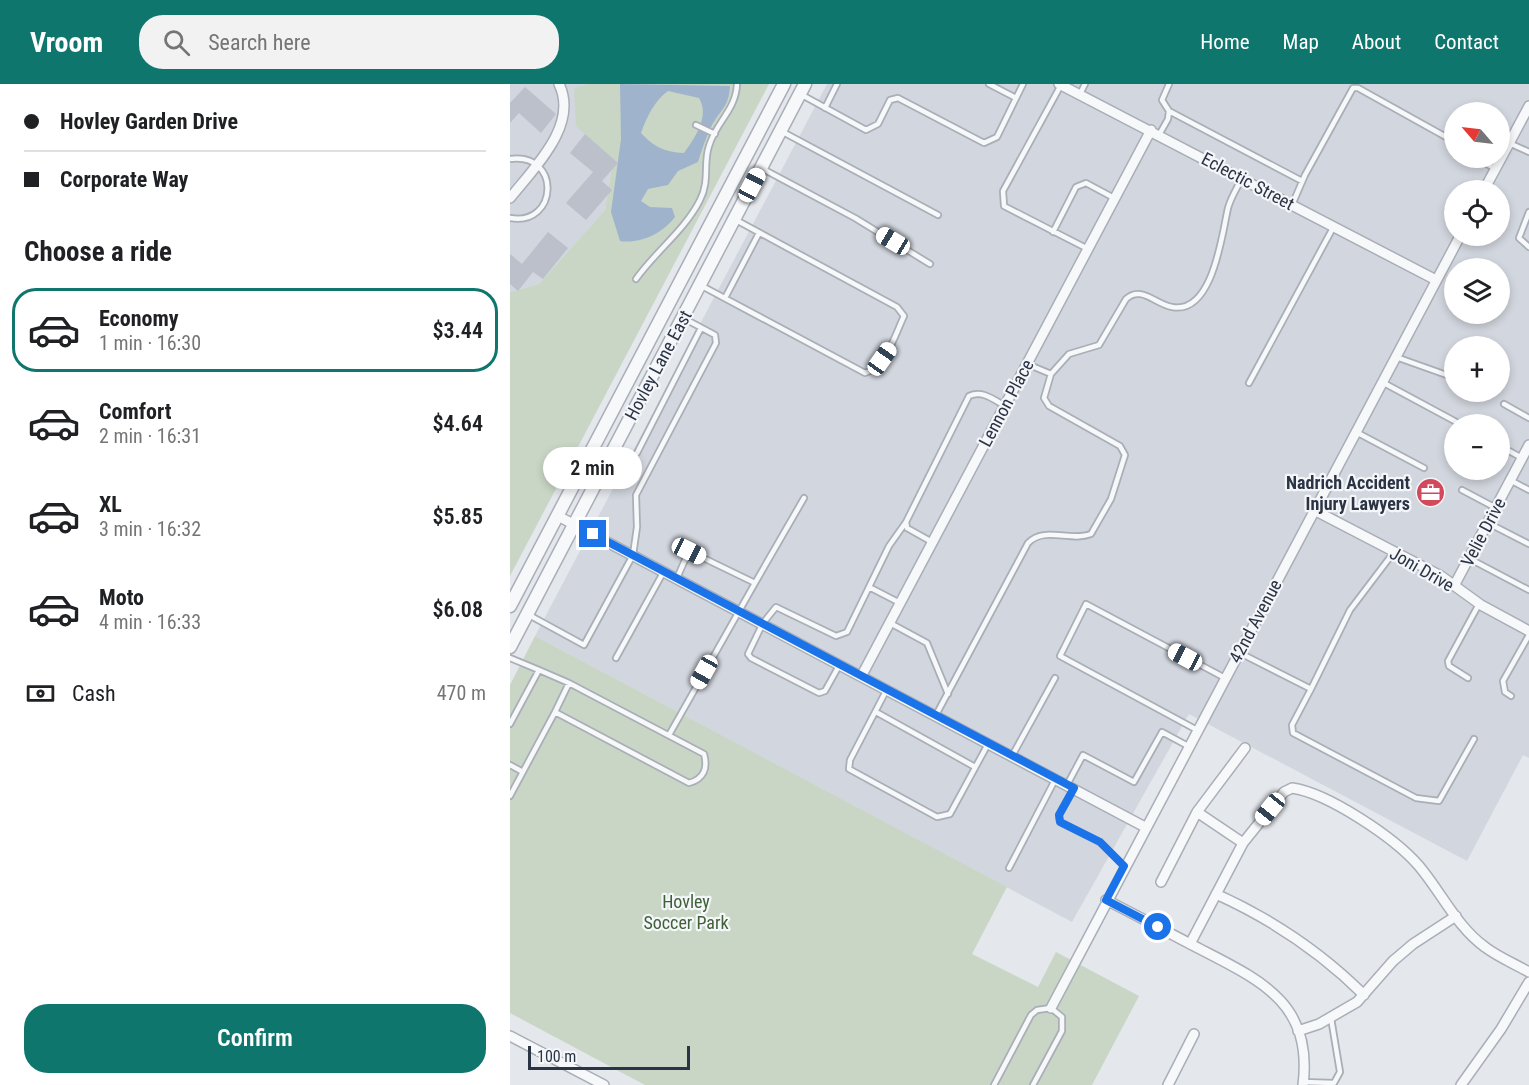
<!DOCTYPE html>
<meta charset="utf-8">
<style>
:root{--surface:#fff;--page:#f2f2f2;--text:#202124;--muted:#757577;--line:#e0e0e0;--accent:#0f766e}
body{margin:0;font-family:"Roboto Condensed",sans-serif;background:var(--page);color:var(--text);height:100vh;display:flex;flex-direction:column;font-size:22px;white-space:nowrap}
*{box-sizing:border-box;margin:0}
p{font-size:20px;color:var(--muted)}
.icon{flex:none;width:33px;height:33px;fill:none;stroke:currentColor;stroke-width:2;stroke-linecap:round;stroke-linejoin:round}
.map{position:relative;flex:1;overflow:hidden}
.details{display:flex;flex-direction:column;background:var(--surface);width:510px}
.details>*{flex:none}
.guide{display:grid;align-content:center;height:132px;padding:0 24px;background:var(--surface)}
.needle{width:39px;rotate:298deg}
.buttons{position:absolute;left:934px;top:18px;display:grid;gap:12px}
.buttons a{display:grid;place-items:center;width:66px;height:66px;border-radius:50%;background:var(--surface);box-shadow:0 3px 9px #0003;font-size:30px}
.scale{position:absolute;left:18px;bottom:15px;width:162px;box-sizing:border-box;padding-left:6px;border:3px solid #2b3445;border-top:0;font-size:16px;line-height:21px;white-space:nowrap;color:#2b3445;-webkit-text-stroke:4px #f4f6f9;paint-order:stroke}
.end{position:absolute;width:27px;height:27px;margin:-14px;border:8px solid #1a73e8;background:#fff;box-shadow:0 0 0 3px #fff}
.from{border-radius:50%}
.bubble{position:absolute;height:42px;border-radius:21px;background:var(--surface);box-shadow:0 3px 9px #0003;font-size:20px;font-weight:600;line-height:42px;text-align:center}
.car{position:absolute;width:18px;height:36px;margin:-18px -9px;border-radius:8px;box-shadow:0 0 4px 2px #0007;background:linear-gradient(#fff 24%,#345 0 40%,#fff 0 76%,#345 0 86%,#fff 0)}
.guide b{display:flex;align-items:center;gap:21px;height:57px;font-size:22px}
.guide b+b{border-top:2px solid var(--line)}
.guide i{width:15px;height:15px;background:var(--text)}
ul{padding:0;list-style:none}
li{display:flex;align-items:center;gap:18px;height:84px;margin:0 12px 9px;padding:0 12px;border:3px solid transparent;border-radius:24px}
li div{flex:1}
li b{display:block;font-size:22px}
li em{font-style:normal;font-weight:600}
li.active{border-color:var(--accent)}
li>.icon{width:54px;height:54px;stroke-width:1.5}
h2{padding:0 24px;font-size:27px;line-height:72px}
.pay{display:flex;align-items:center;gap:15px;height:66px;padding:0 24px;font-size:22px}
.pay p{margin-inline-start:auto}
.button{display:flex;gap:12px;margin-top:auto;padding:12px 24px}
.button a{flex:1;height:69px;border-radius:24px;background:var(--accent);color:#fff;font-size:24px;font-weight:600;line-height:69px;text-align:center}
header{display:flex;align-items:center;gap:36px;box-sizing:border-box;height:84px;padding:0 30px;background:var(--accent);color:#fff}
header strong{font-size:28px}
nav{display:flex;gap:33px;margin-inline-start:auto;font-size:21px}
.search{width:420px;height:54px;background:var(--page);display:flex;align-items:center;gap:15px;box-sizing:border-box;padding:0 21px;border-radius:24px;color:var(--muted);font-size:22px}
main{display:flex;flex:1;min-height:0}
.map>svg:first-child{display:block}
</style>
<header>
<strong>Vroom</strong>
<div class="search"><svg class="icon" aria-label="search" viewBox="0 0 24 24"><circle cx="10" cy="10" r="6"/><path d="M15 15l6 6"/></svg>Search here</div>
<nav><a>Home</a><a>Map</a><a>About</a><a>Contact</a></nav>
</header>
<main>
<section class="details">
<div class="guide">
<b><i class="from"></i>Hovley Garden Drive</b>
<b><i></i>Corporate Way</b>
</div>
<h2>Choose a ride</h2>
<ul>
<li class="active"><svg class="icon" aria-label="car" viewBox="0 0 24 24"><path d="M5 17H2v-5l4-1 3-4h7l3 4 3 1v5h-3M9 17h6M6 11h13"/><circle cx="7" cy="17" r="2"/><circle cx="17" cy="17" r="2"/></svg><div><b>Economy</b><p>1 min · 16:30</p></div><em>$3.44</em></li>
<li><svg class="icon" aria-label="car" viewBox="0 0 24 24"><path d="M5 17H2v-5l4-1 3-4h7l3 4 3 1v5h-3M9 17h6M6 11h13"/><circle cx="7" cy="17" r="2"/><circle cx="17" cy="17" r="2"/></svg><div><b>Comfort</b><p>2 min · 16:31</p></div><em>$4.64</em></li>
<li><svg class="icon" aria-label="car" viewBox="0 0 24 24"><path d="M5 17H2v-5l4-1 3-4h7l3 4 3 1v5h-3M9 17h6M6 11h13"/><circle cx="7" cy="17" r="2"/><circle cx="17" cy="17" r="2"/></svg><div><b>XL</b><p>3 min · 16:32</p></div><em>$5.85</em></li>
<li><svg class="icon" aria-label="car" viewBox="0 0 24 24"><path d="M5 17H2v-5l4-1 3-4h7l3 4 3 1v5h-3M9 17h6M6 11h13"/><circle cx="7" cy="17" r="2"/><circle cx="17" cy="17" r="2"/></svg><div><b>Moto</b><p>4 min · 16:33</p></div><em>$6.08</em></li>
</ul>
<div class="pay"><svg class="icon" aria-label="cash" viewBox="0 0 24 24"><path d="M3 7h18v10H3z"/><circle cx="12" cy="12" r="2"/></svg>Cash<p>470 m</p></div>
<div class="button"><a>Confirm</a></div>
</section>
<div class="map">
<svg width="1019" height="1001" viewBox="0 0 1019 1001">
<rect width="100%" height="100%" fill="#e4e7ec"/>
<!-- built -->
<path fill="#d2d6de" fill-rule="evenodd" d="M 0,0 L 77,0 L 64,4 L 103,76 L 95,126 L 29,200 L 0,208 Z
M 317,0 L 1019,0 L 1019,674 L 1013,671 L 957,777 L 679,630 L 562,838 L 25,552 ZM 945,28 L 990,28 L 990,74 L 945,74 ZM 945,106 L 990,106 L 990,152 L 945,152 ZM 945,184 L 990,184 L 990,230 L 945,230 ZM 945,262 L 990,262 L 990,308 L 945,308 ZM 945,340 L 990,340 L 990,386 L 945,386 Z"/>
<!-- green -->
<path fill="#c9d6c5" d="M 77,0 L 259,0 L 0,492 L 0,208 L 29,200 L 95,126 L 103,76 L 66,42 L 64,4 Z
M 25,552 L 497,803 L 462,870 L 528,903 L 546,868 L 629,912 L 582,1001 L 135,1001 L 0,929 L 0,601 Z"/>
<!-- water -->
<path fill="#9fb4cc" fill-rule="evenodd" d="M 110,0 L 220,2 C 219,22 212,24 202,41 C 196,53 192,65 188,78 L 168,87 L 158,101 L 138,105 L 131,117 L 140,123 L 162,124 L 165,133 C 152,150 130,160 110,157 L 101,128 L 111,55 ZM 158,7 L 189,14 C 200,32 185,54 174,69 C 155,68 144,63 131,49 C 136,34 145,16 158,7 Z"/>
<!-- building -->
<path fill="#bbc0ca" d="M 15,3 L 46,30 L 31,49 L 9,29 L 0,39 L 0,19 Z
M 75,50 L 108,79 L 92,97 L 102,106 L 76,136 L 56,119 L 83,88 L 60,69 Z
M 38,148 L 58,164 L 33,195 L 23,188 L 8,207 L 0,200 L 0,170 L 12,180 Z"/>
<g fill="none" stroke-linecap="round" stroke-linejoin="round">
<defs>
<path id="service" d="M 479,0 L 506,14
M 551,1 L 493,107 L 494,122 L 578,165
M 570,10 L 575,0
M 292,11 L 356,46 L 368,40 L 380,16 L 388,14 L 474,59 L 487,53 L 513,0
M 315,24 L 327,0
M 659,27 L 792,97
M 186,41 L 205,50
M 271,47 L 428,131
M 649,51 L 658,35 L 659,27 L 652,16 L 659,0
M 999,59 L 1019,68
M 966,74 L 986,85
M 0,75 C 52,68 48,143 0,134
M 251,84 L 345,134 L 420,180
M 782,121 L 795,91 L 843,4 L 848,4 L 945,58
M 1019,128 L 1009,154 L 1019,163
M 543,148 L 566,103 L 576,99 L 604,114
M 126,195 C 146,167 175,146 190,116 C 200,97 193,79 199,62 C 206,38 226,26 227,0
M 190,201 L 355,289 C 376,283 385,251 394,232 L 387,223 L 226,136
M 215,214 L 249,149
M 886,273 L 945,294
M 517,280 L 541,290 L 559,270 L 589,261 L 616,215 C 631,201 645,220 662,223 C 703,231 712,150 718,124 C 721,113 727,104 732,94
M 872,298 L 950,340
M 739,299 L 824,142
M 994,320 L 1019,334
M 846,348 L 914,384
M 990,362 L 1012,374
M 103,372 L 117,377 L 127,369 L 191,244
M 1000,396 L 1019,406
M 952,406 L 986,424
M 978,439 L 1019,460
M 422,458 L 397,444 L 396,438 L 459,312 C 472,306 483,315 495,322
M 960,475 L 1019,506
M 245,499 L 294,414
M 359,503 L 390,519
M 19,531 L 74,561 L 123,471 L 127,443 L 126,411 L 206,259 L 205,251 L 175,235
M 380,539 L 417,559 L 438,610
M 728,568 L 801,605 L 782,641 L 783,649 L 906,714 L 929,717 L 964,655
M 0,574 L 29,586
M 106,574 L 154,487
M 330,580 L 315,607 L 309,609 L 241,574 L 238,570 L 253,539 L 266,523 L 326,552 L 337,548 L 379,462 L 396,438
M 958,594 L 939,582 L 938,577 L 969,520
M 801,605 L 840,526 L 884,468
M 376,607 L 340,676 L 339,685 L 427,733 L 440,730 L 478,660
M 1001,612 L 995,608 L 993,597 L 1019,551
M 45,628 L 59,599
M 366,628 L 465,683
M 426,631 L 518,459 C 534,442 560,458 581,450 L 601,415 L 615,371 L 610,362 L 539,322 L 534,314 L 541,290
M 0,640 L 29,586 L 59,599 L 194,670 C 198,684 194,695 179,699 L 45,628 L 0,712
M 687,646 L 550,572 L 576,520 L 715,594
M 159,651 L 245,499 L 179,467 L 167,494
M 502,672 L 545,594
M 0,681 L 13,688
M 557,701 L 573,671 L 624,698 L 652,648 L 678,662
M 564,704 L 549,731 L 550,738 L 590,758 L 614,782
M 499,784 L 545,696
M 793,998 L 824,999 L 830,988 L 821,934
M 484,1001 L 521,931 L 527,926 L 541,924 L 552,933 L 552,947 L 523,1001"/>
<path id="minor" d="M 549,0 L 926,196
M 974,106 L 1019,22
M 0,114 C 24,84 69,41 49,0
M 804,426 L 931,492 L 971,521 L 1019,547
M 48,432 L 635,743
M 944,502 L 1019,361
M 352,591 L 641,46
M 687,728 L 733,759
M 651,798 L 687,728 L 735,664
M 706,810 C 759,834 812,869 854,911
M 596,816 C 628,832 659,849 690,865 C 752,897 803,920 793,1001
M 680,860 L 733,759 L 774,708 L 782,704 C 818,709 885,754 909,782 C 931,808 947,843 975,863 C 988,873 1005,880 1019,888
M 541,924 L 950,152
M 788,947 L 809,940 L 847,918 L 883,877 L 903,860 L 946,832
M 0,952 L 94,1001
M 658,1001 L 684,950
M 951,1001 L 991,945 L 1019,898"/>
<path id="tertiary" d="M 0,522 L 274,0
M 0,563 L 295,0"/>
</defs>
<!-- service casing -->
<use href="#service" stroke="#a9aeb7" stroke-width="8"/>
<!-- minor casing -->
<use href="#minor" stroke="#a9aeb7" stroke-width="12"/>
<!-- tertiary casing -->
<use href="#tertiary" stroke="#a9aeb7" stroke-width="15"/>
<!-- service -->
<use href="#service" stroke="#f7f8fa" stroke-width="4.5"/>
<!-- minor -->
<use href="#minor" stroke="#f7f8fa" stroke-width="9"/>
<!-- tertiary -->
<use href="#tertiary" stroke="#f7f8fa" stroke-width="12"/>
</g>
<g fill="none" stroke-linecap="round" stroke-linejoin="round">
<!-- route -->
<path stroke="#1a73e8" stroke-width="8" d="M 83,450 L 564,704 L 549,731 L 550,738 L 590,758 L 614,782 L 596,816 L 648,843"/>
</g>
<!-- icons -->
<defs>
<symbol id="office-disc" viewBox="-11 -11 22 22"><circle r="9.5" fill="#d1495b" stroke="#f4f6f9"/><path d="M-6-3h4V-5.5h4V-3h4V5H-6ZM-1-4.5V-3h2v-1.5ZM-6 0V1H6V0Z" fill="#fff"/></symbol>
</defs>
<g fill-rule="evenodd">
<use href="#office-disc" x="904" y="392" width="33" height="33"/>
</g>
<g text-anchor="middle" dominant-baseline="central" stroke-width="4.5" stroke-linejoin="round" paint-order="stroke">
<!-- street labels -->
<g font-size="18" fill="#2b3445" stroke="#f4f6f9">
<text transform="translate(738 97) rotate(28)">Eclectic Street</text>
<text transform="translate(148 281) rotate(-62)">Hovley Lane East</text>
<text transform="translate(496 319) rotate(-62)">Lennon Place</text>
<text transform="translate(973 448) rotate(-62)">Velie Drive</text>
<text transform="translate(912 485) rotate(30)">Joni Drive</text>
<text transform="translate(745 537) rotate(-62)">42nd Avenue</text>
</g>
<!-- poi labels -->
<g font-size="18" font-weight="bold" fill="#2b3445" stroke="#f4f6f9" text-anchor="end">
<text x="900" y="398">Nadrich Accident<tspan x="900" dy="21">Injury Lawyers</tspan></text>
</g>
<!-- park labels -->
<g font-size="18" fill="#3f6138" stroke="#f4f6f9">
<text x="176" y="817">Hovley<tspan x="176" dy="21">Soccer Park</tspan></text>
</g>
</g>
</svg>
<div class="buttons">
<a><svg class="needle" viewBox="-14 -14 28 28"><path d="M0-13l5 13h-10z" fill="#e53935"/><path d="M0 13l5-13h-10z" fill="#757577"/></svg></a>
<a><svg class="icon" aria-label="locate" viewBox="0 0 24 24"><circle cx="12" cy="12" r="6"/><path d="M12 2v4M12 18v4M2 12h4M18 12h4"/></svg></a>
<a><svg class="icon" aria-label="layers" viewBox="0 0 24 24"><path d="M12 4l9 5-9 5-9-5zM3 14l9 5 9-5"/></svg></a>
<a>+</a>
<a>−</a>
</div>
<div class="scale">100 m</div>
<i class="end from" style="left:648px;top:843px"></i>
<i class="end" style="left:83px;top:450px"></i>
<div class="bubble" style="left:33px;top:363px;width:99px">2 min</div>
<i class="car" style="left:242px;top:101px;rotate:28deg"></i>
<i class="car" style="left:383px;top:157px;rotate:301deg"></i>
<i class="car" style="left:372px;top:275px;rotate:35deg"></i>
<i class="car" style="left:179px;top:467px;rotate:116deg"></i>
<i class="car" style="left:675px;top:573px;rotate:298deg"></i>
<i class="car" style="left:194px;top:588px;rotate:209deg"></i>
<i class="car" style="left:760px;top:725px;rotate:219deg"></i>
</div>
</main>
